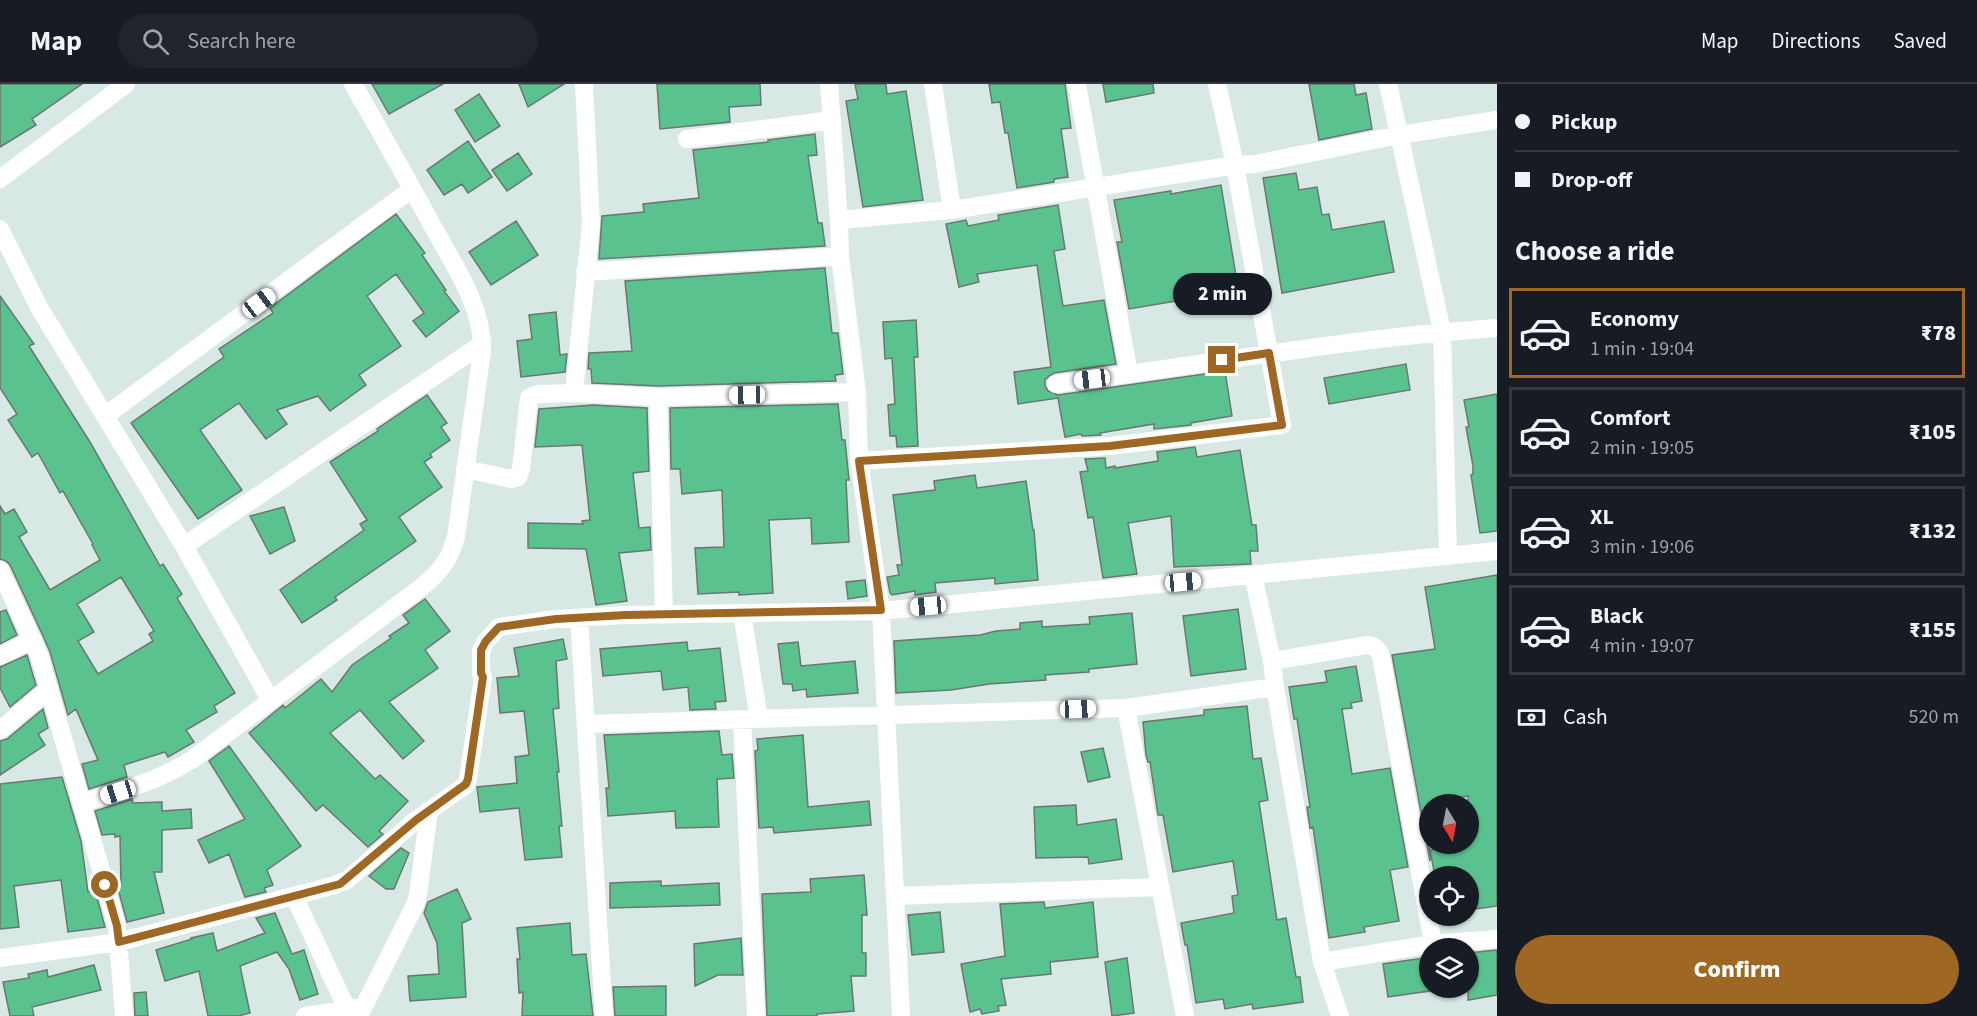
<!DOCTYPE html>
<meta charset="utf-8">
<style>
:root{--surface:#171b24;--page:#20242c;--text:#f1f3f6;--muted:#9ea1a6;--line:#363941;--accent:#9f6724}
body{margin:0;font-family:"Source Sans 3",sans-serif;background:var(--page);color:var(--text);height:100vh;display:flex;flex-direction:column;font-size:22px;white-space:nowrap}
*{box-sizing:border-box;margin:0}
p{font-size:20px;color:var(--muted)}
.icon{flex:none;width:33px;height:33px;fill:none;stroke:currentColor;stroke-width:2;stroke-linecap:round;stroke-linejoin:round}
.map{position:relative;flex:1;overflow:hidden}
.drawer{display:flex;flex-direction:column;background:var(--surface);width:480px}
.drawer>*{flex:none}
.hud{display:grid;align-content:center;height:132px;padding:0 18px;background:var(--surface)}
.needle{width:39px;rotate:170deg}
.buttons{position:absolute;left:1419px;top:710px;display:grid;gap:12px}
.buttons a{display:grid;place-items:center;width:60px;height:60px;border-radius:50%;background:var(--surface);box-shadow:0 2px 4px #0004;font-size:30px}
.end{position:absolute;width:27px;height:27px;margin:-14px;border:8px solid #9f6724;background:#fff;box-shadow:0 0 0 3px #fff}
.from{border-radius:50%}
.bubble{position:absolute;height:42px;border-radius:21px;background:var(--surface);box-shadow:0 2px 4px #0004;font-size:20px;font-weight:800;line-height:42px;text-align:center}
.car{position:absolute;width:18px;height:36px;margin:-18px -9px;border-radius:8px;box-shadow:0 0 4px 2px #0007;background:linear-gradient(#fff 24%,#345 0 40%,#fff 0 76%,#345 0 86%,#fff 0)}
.hud b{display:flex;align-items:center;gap:21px;height:57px;font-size:22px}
.hud b+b{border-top:2px solid var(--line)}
.hud i{width:15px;height:15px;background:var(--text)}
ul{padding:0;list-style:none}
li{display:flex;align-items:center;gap:18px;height:90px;margin:0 12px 9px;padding:0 6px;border:3px solid var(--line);border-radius:0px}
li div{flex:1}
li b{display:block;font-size:22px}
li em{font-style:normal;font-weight:800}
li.on{border-color:var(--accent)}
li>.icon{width:54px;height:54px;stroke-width:1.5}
h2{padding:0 18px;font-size:27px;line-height:72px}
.pay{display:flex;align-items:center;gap:15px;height:66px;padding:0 18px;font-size:22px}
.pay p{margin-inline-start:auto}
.button{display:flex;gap:12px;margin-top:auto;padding:12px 18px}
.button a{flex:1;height:69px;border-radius:36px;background:var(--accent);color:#fff;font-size:24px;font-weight:800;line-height:69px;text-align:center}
header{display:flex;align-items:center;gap:36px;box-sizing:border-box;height:84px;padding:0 30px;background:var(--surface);border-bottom:2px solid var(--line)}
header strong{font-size:28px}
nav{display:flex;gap:33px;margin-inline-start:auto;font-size:21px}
.search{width:420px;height:54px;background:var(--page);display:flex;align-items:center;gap:15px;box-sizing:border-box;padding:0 21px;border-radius:33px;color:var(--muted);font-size:22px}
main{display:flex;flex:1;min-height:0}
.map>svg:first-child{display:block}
</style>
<header>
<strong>Map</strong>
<div class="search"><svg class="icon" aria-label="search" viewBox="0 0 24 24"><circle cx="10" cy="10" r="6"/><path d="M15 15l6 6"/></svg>Search here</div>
<nav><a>Map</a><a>Directions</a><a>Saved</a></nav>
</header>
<main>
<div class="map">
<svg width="1497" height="932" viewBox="0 0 1497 932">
<rect width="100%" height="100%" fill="#d8e8e5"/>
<!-- building -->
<path fill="#59c28f" stroke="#6b7770" stroke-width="1.5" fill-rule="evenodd" d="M 0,0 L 82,0 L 32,35 L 36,41 L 0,63 Z
M 372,0 L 443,0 L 389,30 Z
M 519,0 L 564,0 L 528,23 Z
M 657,0 L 760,0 L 761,21 L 729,23 L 730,38 L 660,45 Z
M 855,0 L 886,0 L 887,10 L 906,7 L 923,116 L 863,123 L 846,17 L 858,15 Z
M 989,0 L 1065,0 L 1071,44 L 1061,45 L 1068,93 L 1054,95 L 1054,98 L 1017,104 L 1008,49 L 1005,49 L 1000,18 L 992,19 Z
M 1103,0 L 1153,0 L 1154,9 L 1106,18 Z
M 1309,0 L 1354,0 L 1356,11 L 1366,9 L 1372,45 L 1319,56 Z
M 479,10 L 500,42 L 475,58 L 455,26 Z
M 815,50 L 817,71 L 808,72 L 818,139 L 822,139 L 825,162 L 599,175 L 602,132 L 644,128 L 643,120 L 699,114 L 693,66 L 768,58 L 768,56 Z
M 468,57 L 492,93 L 468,109 L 462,100 L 444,111 L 427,86 Z
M 518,69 L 532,90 L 507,107 L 492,86 Z
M 1296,89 L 1299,106 L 1317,103 L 1322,131 L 1329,130 L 1332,146 L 1384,137 L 1394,188 L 1282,209 L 1263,94 Z
M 1221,101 L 1239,210 L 1194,218 L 1194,214 L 1129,225 L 1117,158 L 1122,158 L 1114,116 L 1171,107 L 1171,110 Z
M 1058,121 L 1065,165 L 1054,167 L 1063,222 L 1104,216 L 1116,280 L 1054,289 L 1049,292 L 1045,296 L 1045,302 L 1048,307 L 1058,311 L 1225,287 L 1232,332 L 1191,339 L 1191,341 L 1154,345 L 1154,340 L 1100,349 L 1101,351 L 1082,352 L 1081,350 L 1065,353 L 1058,314 L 1018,320 L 1014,288 L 1051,283 L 1037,181 L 977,190 L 979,198 L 959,203 L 946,140 L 966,136 L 968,142 L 999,136 L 998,131 Z
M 396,130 L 425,169 L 422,171 L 446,206 L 444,207 L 459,227 L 426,253 L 413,237 L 424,229 L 396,190 L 367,212 L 401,262 L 359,291 L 366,301 L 330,327 L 318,312 L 277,326 L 287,340 L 266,355 L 239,319 L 200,346 L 242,406 L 198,435 L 131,339 L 224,273 L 219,265 L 273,229 L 270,224 Z
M 516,137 L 538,171 L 491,201 L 469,168 Z
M 825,184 L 832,249 L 838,249 L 843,290 L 835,291 L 836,297 L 658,302 L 592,299 L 591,285 L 588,285 L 589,269 L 632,267 L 625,197 Z
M 0,212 L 34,260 L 29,262 L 90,358 L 160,482 L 163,480 L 182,510 L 177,514 L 235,609 L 214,622 L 217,628 L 186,646 L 194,658 L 168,673 L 165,668 L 124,681 L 127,693 L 89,705 L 82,680 L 98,676 L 76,625 L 68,631 L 50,568 L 43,552 L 10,481 L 6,477 L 0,475 L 0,422 L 5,430 L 14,425 L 27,448 L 19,453 L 50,506 L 100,476 L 92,461 L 93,460 L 63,407 L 60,409 L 38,369 L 32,373 L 8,336 L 17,330 L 0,304 ZM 121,493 L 154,547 L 149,550 L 153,557 L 98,590 L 78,557 L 94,548 L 77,520 Z
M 556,228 L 560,271 L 567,270 L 565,288 L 521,293 L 517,257 L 532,255 L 529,231 Z
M 916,236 L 918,273 L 914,273 L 918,362 L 897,363 L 896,352 L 890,352 L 888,321 L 895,320 L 892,274 L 885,275 L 883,238 Z
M 1406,280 L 1410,306 L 1329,320 L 1324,294 Z
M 1497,310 L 1497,447 L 1480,449 L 1471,391 L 1473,390 L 1473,382 L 1466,343 L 1469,343 L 1464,316 Z
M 427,311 L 447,339 L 441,343 L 450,356 L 430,370 L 432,373 L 424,378 L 442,403 L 399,433 L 416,457 L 335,513 L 337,516 L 302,539 L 280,506 L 364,446 L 360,440 L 367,436 L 330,378 L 378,347 L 377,345 Z
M 838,320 L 842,356 L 845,356 L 849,396 L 846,396 L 849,458 L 812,460 L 811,434 L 769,436 L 773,509 L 739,511 L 739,508 L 698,510 L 695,464 L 724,463 L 722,406 L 682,410 L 680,385 L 671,385 L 670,324 Z
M 593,321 L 647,324 L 649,387 L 633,389 L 639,444 L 650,443 L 651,466 L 619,469 L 627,517 L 596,521 L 586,465 L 528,464 L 528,439 L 583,440 L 582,437 L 590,436 L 582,361 L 535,363 L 539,325 Z
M 1195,363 L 1197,373 L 1240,366 L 1252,441 L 1256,441 L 1258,467 L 1250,467 L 1251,480 L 1174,483 L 1171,432 L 1128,439 L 1137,490 L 1103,494 L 1093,433 L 1088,434 L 1080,388 L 1088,387 L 1085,375 L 1105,374 L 1106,384 L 1115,382 L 1115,384 L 1158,377 L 1157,368 Z
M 975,391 L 977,404 L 1026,397 L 1033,446 L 1034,446 L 1038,496 L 995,500 L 995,494 L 935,499 L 936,508 L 915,511 L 915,507 L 892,511 L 890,509 L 887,493 L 899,491 L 897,481 L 902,481 L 893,411 L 935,406 L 934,397 Z
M 284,423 L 295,457 L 270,470 L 250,432 Z
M 1497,491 L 1497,822 L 1468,826 L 1468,789 L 1435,792 L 1430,766 L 1468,760 L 1468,712 L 1430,719 L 1430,777 L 1392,571 L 1435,565 L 1425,503 Z
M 865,496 L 867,512 L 848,515 L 846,498 Z
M 425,515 L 450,547 L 425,566 L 438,584 L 389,618 L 424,657 L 403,675 L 360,626 L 330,649 L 375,695 L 380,691 L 408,717 L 379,747 L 383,750 L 368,763 L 323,721 L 316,727 L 249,649 L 283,621 L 285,624 L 321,595 L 332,608 L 352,581 L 391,554 L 389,552 L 409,539 L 403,531 Z
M 1238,525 L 1246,585 L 1191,592 L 1183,532 Z
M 6,526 L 17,551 L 0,560 L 0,528 Z
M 1132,529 L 1137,580 L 1089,585 L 1089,588 L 1045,591 L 1046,596 L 989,600 L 951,606 L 896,609 L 894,557 L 980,551 L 996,547 L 1020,545 L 1020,539 L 1042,537 L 1042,543 L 1090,540 L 1089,533 Z
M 563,555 L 567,575 L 556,577 L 559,624 L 553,625 L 559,688 L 557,688 L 562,742 L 559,742 L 562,773 L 525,776 L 519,724 L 480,728 L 477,703 L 517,699 L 515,673 L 529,671 L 524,627 L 500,629 L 497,594 L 519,592 L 514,564 Z
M 687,558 L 688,567 L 720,564 L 726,617 L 715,618 L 716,625 L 690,626 L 688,603 L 663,606 L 661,587 L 603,592 L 600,565 Z
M 798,558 L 801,582 L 855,577 L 858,609 L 807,613 L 806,605 L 793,607 L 792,600 L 783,600 L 778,560 Z
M 27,571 L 36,601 L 10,623 L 0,604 L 0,583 Z
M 1356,582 L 1362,617 L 1351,619 L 1352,624 L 1342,625 L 1352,690 L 1390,684 L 1408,783 L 1390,786 L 1399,837 L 1364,843 L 1365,848 L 1329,854 L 1313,743 L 1310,744 L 1307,723 L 1310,723 L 1297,635 L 1294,635 L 1289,603 L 1327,598 L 1325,587 Z
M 1247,622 L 1253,675 L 1261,674 L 1268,716 L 1259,718 L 1277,836 L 1286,834 L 1296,893 L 1300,893 L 1303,918 L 1253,925 L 1252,920 L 1225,925 L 1223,915 L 1196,919 L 1187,861 L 1185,861 L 1181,839 L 1234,829 L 1232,812 L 1238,811 L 1233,777 L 1173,788 L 1163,731 L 1158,731 L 1150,678 L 1148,678 L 1146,671 L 1143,638 L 1204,631 L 1204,626 Z
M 43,625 L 48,644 L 38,650 L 45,661 L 0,691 L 0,657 L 7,655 Z
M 719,647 L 722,671 L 732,670 L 734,694 L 717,695 L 719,743 L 676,744 L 675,727 L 608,732 L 606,704 L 609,704 L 604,651 Z
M 803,651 L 808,723 L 869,717 L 871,741 L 774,749 L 773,743 L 759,744 L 755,667 L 758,666 L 757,655 Z
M 229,662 L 301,762 L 267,786 L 273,801 L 264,804 L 266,808 L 245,813 L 229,770 L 209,779 L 198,756 L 245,735 L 209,677 Z
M 1103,664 L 1110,693 L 1088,698 L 1081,668 Z
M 62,693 L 81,757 L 88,808 L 95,806 L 105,843 L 68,848 L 61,796 L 14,802 L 19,843 L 0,845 L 0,700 Z
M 132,715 L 133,719 L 162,718 L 162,727 L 191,725 L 192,744 L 162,746 L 162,788 L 154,788 L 164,829 L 127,838 L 117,801 L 121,800 L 120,752 L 115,753 L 115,750 L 102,751 L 95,727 Z
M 1076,721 L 1077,741 L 1116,735 L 1122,775 L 1089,780 L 1088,773 L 1036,774 L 1034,723 Z
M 401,764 L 409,769 L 394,805 L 386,805 L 369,792 Z
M 864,791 L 867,831 L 862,831 L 862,869 L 866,869 L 866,892 L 851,892 L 854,927 L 817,930 L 817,932 L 767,932 L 762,810 L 811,808 L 810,795 Z
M 661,797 L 661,802 L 719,799 L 720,821 L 610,824 L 610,799 Z
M 457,805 L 471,835 L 462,839 L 466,913 L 410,917 L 408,892 L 439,890 L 437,859 L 424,829 L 428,818 Z
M 1044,818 L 1045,824 L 1093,818 L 1098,873 L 1050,878 L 1051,890 L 1001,895 L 1006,921 L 998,922 L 999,927 L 982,930 L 980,925 L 970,928 L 961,880 L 1005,872 L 1000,820 Z
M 940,828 L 944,868 L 912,871 L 908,831 Z
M 275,829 L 292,870 L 304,866 L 318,910 L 300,916 L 289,885 L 277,868 L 240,882 L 250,929 L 238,932 L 208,932 L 199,887 L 165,897 L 156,866 L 192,855 L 191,854 L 213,849 L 217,867 L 265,849 L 256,834 Z
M 570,839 L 572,871 L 586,870 L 593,932 L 522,932 L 523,908 L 519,909 L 517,875 L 520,875 L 517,844 Z
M 741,854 L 743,891 L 718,891 L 695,902 L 694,860 Z
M 1497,866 L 1497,911 L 1468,916 L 1468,869 Z
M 1430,873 L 1430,907 L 1388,913 L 1383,880 Z
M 1127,874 L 1134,929 L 1112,932 L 1105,878 Z
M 94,881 L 101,906 L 32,923 L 34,932 L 10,932 L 3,898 L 29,894 L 28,890 L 47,886 L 48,893 Z
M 666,902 L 666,932 L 615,932 L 613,903 Z
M 146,908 L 148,932 L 135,932 L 134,909 Z"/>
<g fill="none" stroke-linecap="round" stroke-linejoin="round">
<!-- minor -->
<path stroke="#fff" stroke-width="18" d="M 584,0 L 591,140 L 574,309 L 658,313 L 857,308
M 829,0 L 839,136 L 840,172 L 857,308 L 859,377 L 881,527 L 901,932
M 933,0 L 952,126
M 1077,0 L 1129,290
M 1388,0 L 1442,247 L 1448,471
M 687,55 L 832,36
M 0,95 L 126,0
M 839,136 L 952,126 L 1235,81 L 1255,80 L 1399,51 L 1497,36
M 0,145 L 40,225 L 184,462 L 271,617
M 585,188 L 840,172
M 1056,300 C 1203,281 1349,254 1497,244
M 658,313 L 664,530
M 105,332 L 412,105
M 859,377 L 1110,362 L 1282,341 L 1235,81 L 1217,0
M 465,385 L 511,395 L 518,393 L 521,385 L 529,314 L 538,310 L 574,309
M 184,462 L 482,260
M 0,486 L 39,571 L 117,842 L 124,932
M 1253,491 L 1272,577 L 1275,603 L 1322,878 L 1340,932
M 742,529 L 759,635
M 579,534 L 604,932
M 0,572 L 33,556
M 1272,577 L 1367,561 C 1375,562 1378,565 1381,572 L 1433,860
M 1126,624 L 1185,932
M 742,635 L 756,932
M 586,640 L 1126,624 L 1275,603
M 0,646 L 49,605
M 82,719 C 122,706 157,698 193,675 L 423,502 C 442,486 449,476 456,453 L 482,267 C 483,221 453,180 432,141 C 406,93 380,47 353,0
M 294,812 L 347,925
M 895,812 L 1161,803
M 0,874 L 119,858 L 335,801 L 347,796 L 416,736 L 466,701 L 468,695 L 483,593 L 481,589 L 481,566 L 486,557 L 499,543 L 556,535 L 626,531 L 881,527 L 1497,467
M 1322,878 L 1433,860 L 1497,855
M 305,932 L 357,924
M 359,932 L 415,821 L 418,811 L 429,726"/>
</g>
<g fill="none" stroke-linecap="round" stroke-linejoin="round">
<!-- route -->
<path stroke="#9f6724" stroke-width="8" d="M 105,801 L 117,842 L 119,858 L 340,800 L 416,736 L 466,700 L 468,695 L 483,593 L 481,589 L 481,566 L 486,557 L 499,543 L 556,535 L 626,531 L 881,526 L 859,377 L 1110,362 L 1282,341 L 1269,269 L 1222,276"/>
</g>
</svg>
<div class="buttons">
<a><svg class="needle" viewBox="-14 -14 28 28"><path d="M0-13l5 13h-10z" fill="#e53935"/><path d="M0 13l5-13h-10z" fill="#9ea1a6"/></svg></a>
<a><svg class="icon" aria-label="locate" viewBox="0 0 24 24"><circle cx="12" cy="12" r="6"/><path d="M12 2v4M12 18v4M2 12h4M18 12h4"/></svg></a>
<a><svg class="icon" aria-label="layers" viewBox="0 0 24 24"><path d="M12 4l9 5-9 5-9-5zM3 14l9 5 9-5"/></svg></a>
</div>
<i class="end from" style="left:105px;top:801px"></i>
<i class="end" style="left:1222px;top:276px"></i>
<div class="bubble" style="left:1173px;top:189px;width:99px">2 min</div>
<i class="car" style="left:259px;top:219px;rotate:53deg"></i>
<i class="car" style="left:1092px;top:295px;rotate:263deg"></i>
<i class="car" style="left:747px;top:311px;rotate:269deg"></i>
<i class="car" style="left:1183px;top:498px;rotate:85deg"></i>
<i class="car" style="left:928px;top:522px;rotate:265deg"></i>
<i class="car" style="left:1078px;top:625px;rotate:88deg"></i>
<i class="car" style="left:118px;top:708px;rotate:253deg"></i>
</div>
<section class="drawer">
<div class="hud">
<b><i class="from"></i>Pickup</b>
<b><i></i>Drop-off</b>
</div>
<h2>Choose a ride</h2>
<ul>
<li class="on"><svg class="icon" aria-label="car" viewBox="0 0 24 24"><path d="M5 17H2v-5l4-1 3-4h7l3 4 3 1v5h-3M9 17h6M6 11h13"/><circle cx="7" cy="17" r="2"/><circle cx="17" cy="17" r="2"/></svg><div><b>Economy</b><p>1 min · 19:04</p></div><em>₹78</em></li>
<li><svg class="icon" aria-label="car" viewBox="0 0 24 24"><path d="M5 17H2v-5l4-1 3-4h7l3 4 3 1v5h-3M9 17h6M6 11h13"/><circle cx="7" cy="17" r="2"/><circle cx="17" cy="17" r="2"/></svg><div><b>Comfort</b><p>2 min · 19:05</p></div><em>₹105</em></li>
<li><svg class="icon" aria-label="car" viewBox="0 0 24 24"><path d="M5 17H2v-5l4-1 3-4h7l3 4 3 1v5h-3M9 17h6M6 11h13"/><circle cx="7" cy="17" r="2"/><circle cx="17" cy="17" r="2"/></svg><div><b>XL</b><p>3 min · 19:06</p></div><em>₹132</em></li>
<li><svg class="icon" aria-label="car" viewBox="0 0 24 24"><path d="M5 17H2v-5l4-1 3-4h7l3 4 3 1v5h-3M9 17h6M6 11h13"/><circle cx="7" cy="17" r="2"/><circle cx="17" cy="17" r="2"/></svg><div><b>Black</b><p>4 min · 19:07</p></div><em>₹155</em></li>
</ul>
<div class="pay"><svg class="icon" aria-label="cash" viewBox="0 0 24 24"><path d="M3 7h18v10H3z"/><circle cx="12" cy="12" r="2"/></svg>Cash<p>520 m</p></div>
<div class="button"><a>Confirm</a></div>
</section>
</main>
